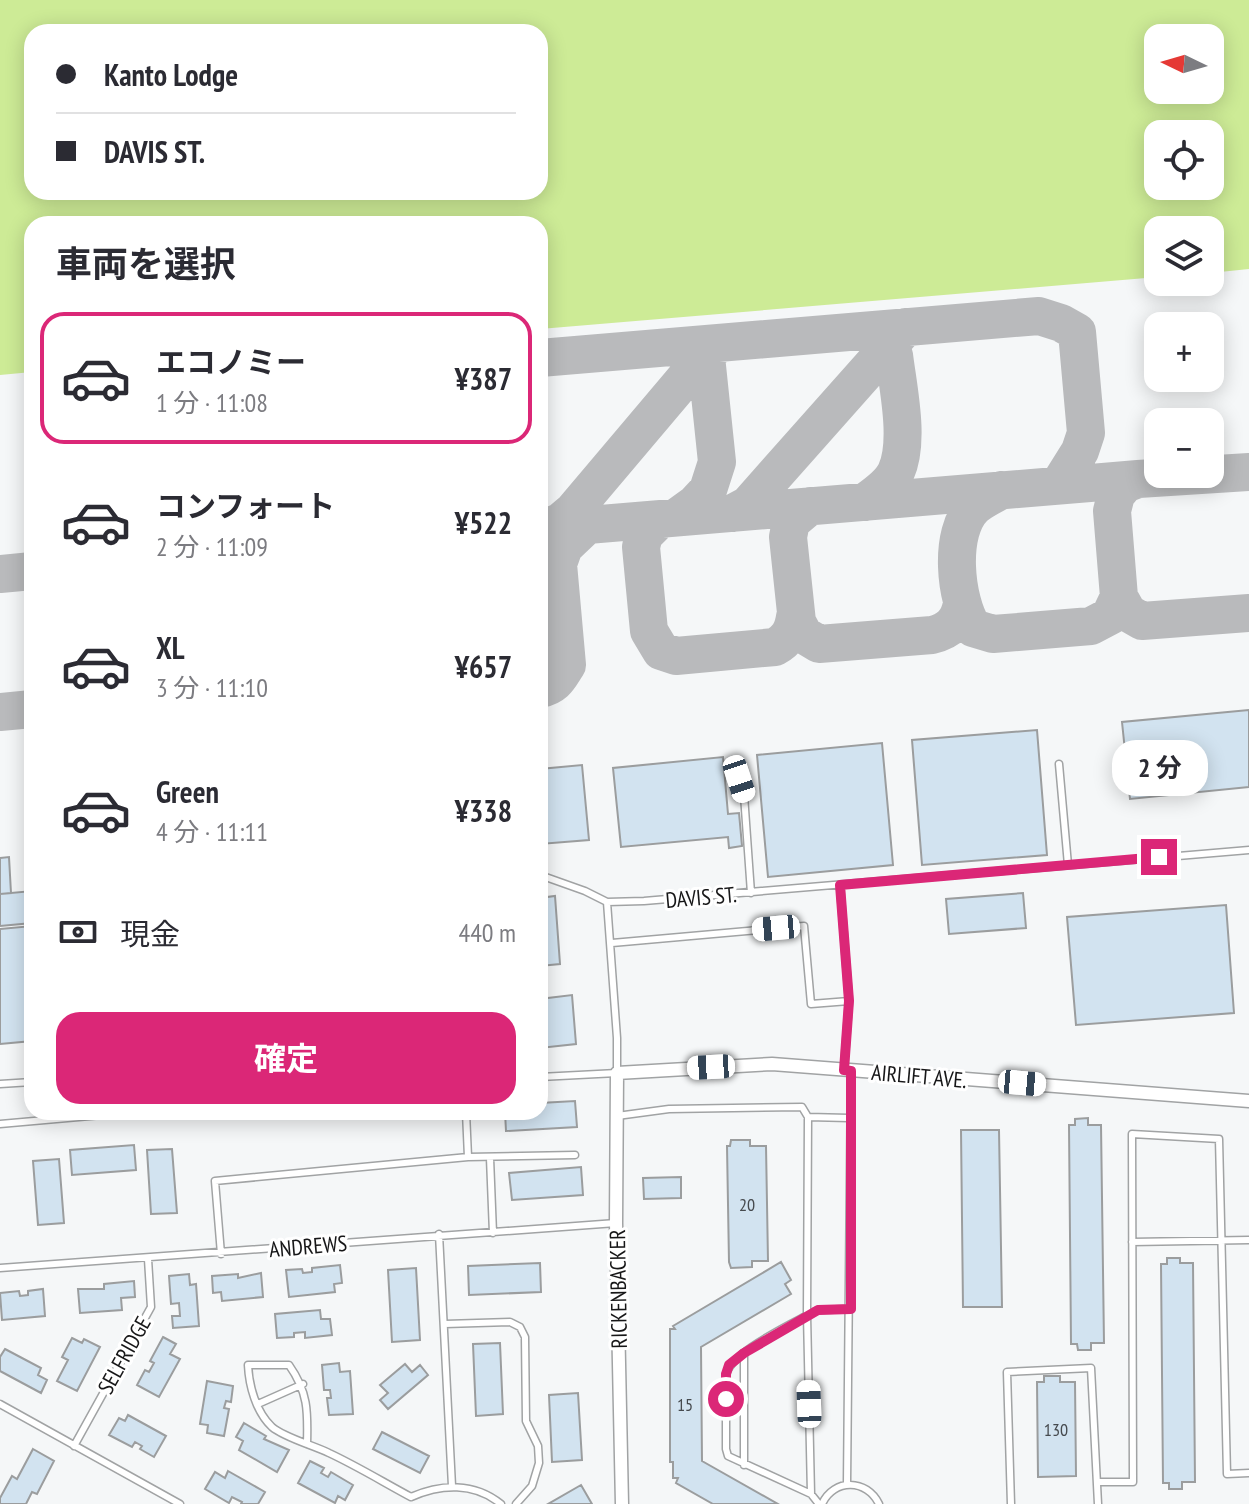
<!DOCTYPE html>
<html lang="ja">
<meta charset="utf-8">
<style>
:root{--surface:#fff;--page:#f2f2f3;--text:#2b2b33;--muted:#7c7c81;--line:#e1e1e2;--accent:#db2777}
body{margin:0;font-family:"PT Sans Narrow","Noto Sans JP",sans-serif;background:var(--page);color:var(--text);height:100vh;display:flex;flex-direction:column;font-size:30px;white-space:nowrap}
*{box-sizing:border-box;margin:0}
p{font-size:26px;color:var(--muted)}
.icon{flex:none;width:44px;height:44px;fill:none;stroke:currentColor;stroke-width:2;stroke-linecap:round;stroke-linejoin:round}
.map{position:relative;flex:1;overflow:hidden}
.drawer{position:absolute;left:24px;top:216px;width:524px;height:904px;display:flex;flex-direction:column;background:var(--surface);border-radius:24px;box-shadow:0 4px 20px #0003}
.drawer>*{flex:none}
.top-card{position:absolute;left:24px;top:24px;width:524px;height:176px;border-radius:24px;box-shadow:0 4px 20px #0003;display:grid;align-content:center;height:176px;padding:0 32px;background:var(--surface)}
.needle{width:52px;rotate:275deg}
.controls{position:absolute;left:1144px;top:24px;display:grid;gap:16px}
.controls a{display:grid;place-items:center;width:80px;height:80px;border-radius:16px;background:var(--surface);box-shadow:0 4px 20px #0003;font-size:40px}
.end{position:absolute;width:36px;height:36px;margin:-18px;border:10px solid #db2777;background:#fff;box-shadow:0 0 0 4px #fff}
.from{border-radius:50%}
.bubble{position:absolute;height:56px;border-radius:24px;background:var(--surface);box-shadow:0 4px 20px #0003;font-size:26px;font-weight:700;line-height:56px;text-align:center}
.car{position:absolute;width:24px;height:48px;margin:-24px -12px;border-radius:10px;box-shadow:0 0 6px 2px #0007;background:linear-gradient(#fff 24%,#345 0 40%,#fff 0 76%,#345 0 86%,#fff 0)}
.top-card b{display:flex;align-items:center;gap:28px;height:76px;font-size:30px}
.top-card b+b{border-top:2px solid var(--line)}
.top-card i{width:20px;height:20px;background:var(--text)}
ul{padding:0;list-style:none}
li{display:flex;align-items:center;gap:24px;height:132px;margin:0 16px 12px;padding:0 16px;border:4px solid transparent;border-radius:24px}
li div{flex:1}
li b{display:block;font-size:30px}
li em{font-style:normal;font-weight:700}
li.active{border-color:var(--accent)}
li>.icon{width:72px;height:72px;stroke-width:1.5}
h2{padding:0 32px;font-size:36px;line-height:96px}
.pay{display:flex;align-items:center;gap:20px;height:88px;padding:0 32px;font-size:30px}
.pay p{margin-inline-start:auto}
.action{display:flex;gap:16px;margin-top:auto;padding:16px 32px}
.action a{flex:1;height:92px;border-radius:24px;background:var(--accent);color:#fff;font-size:32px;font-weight:700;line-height:92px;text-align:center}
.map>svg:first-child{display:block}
</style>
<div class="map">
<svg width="1249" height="1504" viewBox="0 0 1249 1504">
<rect width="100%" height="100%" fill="#f5f7f8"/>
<!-- green -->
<path fill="#cdeb96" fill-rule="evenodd" d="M 0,0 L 1249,0 L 1249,269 L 1210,273 L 1210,230 L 1158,230 L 1158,277 L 540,329 L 540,224 L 32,224 L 32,372 L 0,375 ZM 32,32 L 540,32 L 540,192 L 32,192 ZM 1158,38 L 1210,38 L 1210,90 L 1158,90 ZM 1158,134 L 1210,134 L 1210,186 L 1158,186 Z"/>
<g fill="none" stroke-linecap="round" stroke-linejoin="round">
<!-- taxiway -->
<path stroke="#b9babc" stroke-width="38" d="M 540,358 L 1039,316 L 1061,323 L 1077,332 L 1086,433 L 1080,451 L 1060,483 L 1051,486
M 1138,479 L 1125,484 L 1116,495 L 1112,511 L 1119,597 L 1128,613 L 1142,621 L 1249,613
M 1002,490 C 993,495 982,500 974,507 C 948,532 955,600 973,628 L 993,634 L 1091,626 L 1110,616 L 1119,597
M 865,502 C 876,494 890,485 896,472 C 910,441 898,388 894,355 L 885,342 L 875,338
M 810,506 L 791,522 L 788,537 L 797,622 L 804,635 L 819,644 L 932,635 C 950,631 959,621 962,603
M 733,513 L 748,505 L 906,327
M 677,517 L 695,504 L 708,490 L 717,462 L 707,366 L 694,353 L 686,350
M 660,519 L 644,535 L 641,547 L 649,631 L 661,651 L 676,656 L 775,647 C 788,640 793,631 795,617
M 540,529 L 1138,479 L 1249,472
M 542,529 L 560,522 L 573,511 L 704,356 L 720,343
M 0,574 L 32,571
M 540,689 C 556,686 559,677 567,665 L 558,564 L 564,547 L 584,528
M 0,712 L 32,709"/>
</g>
<!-- building -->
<path fill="#d2e3f0" stroke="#9b9d9e" stroke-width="2" d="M 1249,710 L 1249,787 L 1130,799 L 1122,722 Z
M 1037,730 L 1047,855 L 922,865 L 912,740 Z
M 882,743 L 893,865 L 768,877 L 757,755 Z
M 723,757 L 728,814 L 739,813 L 742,846 L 729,848 L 728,837 L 621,847 L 613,768 Z
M 582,765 L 589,840 L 540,844 L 540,769 Z
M 9,857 L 11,893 L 0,894 L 0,858 Z
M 32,891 L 32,923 L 0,926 L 0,894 Z
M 1023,893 L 1026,928 L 949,934 L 946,899 Z
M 555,896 L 560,964 L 540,966 L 540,898 Z
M 1226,905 L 1234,1013 L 1076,1025 L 1067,917 Z
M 32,926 L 32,1041 L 0,1044 L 0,929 Z
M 572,995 L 576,1044 L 540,1048 L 540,999 Z
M 575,1101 L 577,1127 L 506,1131 L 505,1112 L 540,1112 L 540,1103 Z
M 1088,1118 L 1088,1125 L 1101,1125 L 1104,1343 L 1091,1343 L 1091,1350 L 1078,1350 L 1077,1344 L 1071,1344 L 1069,1125 L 1075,1125 L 1075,1119 Z
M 961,1130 L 999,1130 L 1002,1307 L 963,1307 Z
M 731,1140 L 750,1140 L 750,1146 L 766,1146 L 768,1261 L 752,1261 L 752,1267 L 731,1268 L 729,1262 L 727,1146 L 730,1146 Z
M 134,1145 L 136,1170 L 72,1175 L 70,1150 Z
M 172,1149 L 177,1213 L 151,1214 L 147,1150 Z
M 59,1159 L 64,1223 L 38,1225 L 33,1161 Z
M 581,1167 L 583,1195 L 512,1200 L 509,1173 Z
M 681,1177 L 681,1198 L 644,1199 L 643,1178 Z
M 1167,1258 L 1180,1258 L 1180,1263 L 1193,1263 L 1195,1482 L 1182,1482 L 1182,1489 L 1169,1489 L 1169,1483 L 1163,1483 L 1161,1264 L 1167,1264 Z
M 781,1262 L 791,1280 L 785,1284 L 791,1294 L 701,1347 L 702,1461 L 778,1504 L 713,1504 L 676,1483 L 678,1478 L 673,1478 L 673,1462 L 670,1462 L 670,1329 L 675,1329 L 673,1326 Z
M 540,1263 L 541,1292 L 469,1295 L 468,1266 Z
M 340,1265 L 342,1283 L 334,1284 L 335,1292 L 289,1297 L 286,1270 L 302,1269 L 303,1273 L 312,1272 L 312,1268 Z
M 416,1268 L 420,1340 L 392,1342 L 388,1270 Z
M 261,1273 L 263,1297 L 222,1301 L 221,1292 L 213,1293 L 212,1276 L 238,1274 L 238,1278 Z
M 189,1274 L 190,1285 L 196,1284 L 199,1326 L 173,1328 L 172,1316 L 180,1316 L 179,1303 L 171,1304 L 169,1276 Z
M 134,1281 L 135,1297 L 121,1298 L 122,1310 L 80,1313 L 78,1289 L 104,1289 L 104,1284 Z
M 43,1289 L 45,1316 L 2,1320 L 0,1293 L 19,1291 L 20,1296 L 28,1295 L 28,1291 Z
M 320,1310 L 321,1319 L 330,1319 L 332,1335 L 305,1338 L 305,1332 L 294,1333 L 294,1337 L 277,1338 L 275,1314 Z
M 163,1337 L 176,1344 L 170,1354 L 180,1359 L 159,1397 L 137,1385 L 145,1370 L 149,1372 L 154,1363 L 150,1361 Z
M 72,1338 L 82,1343 L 84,1339 L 100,1347 L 77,1391 L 57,1381 L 68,1360 L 62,1357 Z
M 500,1343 L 503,1414 L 476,1416 L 473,1344 Z
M 5,1349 L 41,1368 L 38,1375 L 47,1380 L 41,1393 L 0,1371 L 0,1357 Z
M 339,1363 L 340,1372 L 350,1371 L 353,1414 L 329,1415 L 327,1398 L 331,1398 L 330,1390 L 324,1390 L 322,1365 Z
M 405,1364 L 412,1372 L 420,1365 L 428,1375 L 388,1409 L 380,1400 L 388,1393 L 380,1385 Z
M 1044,1376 L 1060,1376 L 1060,1382 L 1075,1382 L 1076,1476 L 1038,1477 L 1037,1382 L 1044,1382 Z
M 207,1381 L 233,1386 L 231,1402 L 226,1401 L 224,1408 L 229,1409 L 224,1436 L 207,1433 L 208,1425 L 200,1424 Z
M 578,1393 L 582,1460 L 552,1462 L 549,1395 Z
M 128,1415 L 166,1436 L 154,1457 L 140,1449 L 142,1446 L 135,1442 L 132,1447 L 109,1435 L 119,1418 L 125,1421 Z
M 244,1423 L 266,1436 L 264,1439 L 289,1450 L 277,1472 L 239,1450 L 243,1441 L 236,1437 Z
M 382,1432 L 429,1456 L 420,1473 L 373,1449 Z
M 33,1449 L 54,1461 L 37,1494 L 32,1492 L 26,1504 L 0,1504 L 0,1498 L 12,1476 L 17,1479 Z
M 310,1461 L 324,1468 L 321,1473 L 328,1477 L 331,1472 L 353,1485 L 345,1500 L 338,1496 L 335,1503 L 298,1483 Z
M 228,1471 L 265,1492 L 258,1504 L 241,1504 L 242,1502 L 232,1497 L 229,1503 L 205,1489 L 215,1472 L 225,1478 Z
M 581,1485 L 592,1504 L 548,1504 Z"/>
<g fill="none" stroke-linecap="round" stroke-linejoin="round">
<defs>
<path id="service" d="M 734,763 L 744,795 L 751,893
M 1059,764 L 1068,865
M 540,875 L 585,891 L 607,902 L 644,901 L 1249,850
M 840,885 L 849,1001 L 844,1069
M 612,943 L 804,926 L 811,1004 L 849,1001
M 540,1077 L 617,1073 L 617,1038 L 607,902
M 0,1084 L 32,1082
M 466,1112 L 468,1157
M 617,1116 L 669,1109 L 802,1107 L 808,1117
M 0,1124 L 135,1112
M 490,1158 L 493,1233
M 439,1234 L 452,1486
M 1132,1242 L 1249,1240
M 221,1254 L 215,1181 L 468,1157 L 575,1155
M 0,1268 L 616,1223
M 445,1324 L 510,1322 L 520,1327 L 525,1337 L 526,1421 L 538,1446 L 539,1463 L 532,1486 L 516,1504
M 0,1404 L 180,1504
M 258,1404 L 303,1384
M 307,1444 C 308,1411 308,1392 289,1365 L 248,1365 C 249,1386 256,1412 272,1427 C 285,1438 313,1445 329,1453 C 357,1466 383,1482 411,1497
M 74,1446 L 151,1307 L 148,1259
M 744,1465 L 744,1353
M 1097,1482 L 1133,1482 L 1132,1134 L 1219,1139 L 1227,1474 L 1249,1473
M 847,1484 L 851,1071
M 811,1494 L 807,1315 L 808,1117 L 849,1118
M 411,1497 C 441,1484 474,1482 501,1504
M 819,1504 L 811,1494 L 728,1456 L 726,1449 L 726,1374 C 734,1351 785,1328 807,1315 L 818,1310 L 851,1309
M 822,1504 C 834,1478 867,1479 879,1504
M 1011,1504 L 1007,1372 L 1091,1368 L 1098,1504"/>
<path id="minor" d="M 622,1504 L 616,1223 L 617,1073 L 772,1064 L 1249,1101"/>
</defs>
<!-- service casing -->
<use href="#service" stroke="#a1a3a4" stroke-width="9"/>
<!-- minor casing -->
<use href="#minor" stroke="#a1a3a4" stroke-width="15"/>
<!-- service -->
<use href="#service" stroke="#fff" stroke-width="6"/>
<!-- minor -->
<use href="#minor" stroke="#fff" stroke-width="12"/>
</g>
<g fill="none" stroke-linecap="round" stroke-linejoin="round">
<!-- route -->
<path stroke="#db2777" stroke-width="10" d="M 726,1399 L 726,1374 L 729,1365 L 744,1353 L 818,1310 L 851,1309 L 851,1071 L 844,1070 L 849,1001 L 840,885 L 1159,857"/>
</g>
<g text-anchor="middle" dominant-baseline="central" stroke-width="6" stroke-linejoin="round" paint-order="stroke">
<!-- number labels -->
<g font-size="18" fill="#464a4e">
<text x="747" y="1204">20</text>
<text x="685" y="1404">15</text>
<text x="1056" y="1429">130</text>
</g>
<!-- street labels -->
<g font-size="22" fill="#171718" stroke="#fff">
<text transform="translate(701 897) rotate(-5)">DAVIS ST.</text>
<text transform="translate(919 1076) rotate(5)">AIRLIFT AVE.</text>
<text transform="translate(308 1246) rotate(-5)">ANDREWS</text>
<text transform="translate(618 1289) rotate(-91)">RICKENBACKER</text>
<text transform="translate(124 1355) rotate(-61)">SELFRIDGE</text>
</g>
</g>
</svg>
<div class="controls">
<a><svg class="needle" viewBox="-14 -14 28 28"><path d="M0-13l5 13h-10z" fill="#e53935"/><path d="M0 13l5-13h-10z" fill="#7c7c81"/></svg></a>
<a><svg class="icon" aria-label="locate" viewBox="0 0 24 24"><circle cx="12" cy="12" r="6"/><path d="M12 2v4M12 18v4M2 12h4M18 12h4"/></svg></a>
<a><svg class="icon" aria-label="layers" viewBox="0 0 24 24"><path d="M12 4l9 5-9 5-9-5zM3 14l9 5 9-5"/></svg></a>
<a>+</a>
<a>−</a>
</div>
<i class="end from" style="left:726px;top:1399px"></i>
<i class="end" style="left:1159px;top:857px"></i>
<div class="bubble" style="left:1112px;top:740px;width:96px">2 分</div>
<i class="car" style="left:739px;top:779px;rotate:162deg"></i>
<i class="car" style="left:776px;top:928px;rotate:265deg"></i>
<i class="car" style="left:711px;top:1067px;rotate:267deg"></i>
<i class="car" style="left:1022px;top:1083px;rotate:95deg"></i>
<i class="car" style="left:809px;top:1404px;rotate:358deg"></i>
<div class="top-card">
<b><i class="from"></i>Kanto Lodge</b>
<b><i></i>DAVIS ST.</b>
</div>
<section class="drawer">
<h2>車両を選択</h2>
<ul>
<li class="active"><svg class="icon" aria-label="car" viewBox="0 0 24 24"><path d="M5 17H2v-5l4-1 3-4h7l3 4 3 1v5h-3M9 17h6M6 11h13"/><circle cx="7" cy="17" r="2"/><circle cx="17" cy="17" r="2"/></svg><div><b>エコノミー</b><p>1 分 · 11:08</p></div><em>¥387</em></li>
<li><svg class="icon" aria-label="car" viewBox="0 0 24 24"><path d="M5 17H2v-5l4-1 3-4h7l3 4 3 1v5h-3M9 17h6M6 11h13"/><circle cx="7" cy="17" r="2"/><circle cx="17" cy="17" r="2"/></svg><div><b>コンフォート</b><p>2 分 · 11:09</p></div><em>¥522</em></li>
<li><svg class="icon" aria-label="car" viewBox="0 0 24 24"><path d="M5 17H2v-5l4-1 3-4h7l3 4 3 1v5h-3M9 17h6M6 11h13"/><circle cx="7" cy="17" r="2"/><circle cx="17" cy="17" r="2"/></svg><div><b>XL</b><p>3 分 · 11:10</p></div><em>¥657</em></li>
<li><svg class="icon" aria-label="car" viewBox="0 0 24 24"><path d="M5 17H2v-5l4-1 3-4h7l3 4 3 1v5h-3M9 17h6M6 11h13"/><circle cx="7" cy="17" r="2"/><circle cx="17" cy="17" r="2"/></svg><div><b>Green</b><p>4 分 · 11:11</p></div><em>¥338</em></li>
</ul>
<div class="pay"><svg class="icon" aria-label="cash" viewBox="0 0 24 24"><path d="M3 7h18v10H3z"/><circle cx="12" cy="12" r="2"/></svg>現金<p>440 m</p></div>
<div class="action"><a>確定</a></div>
</section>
</div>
